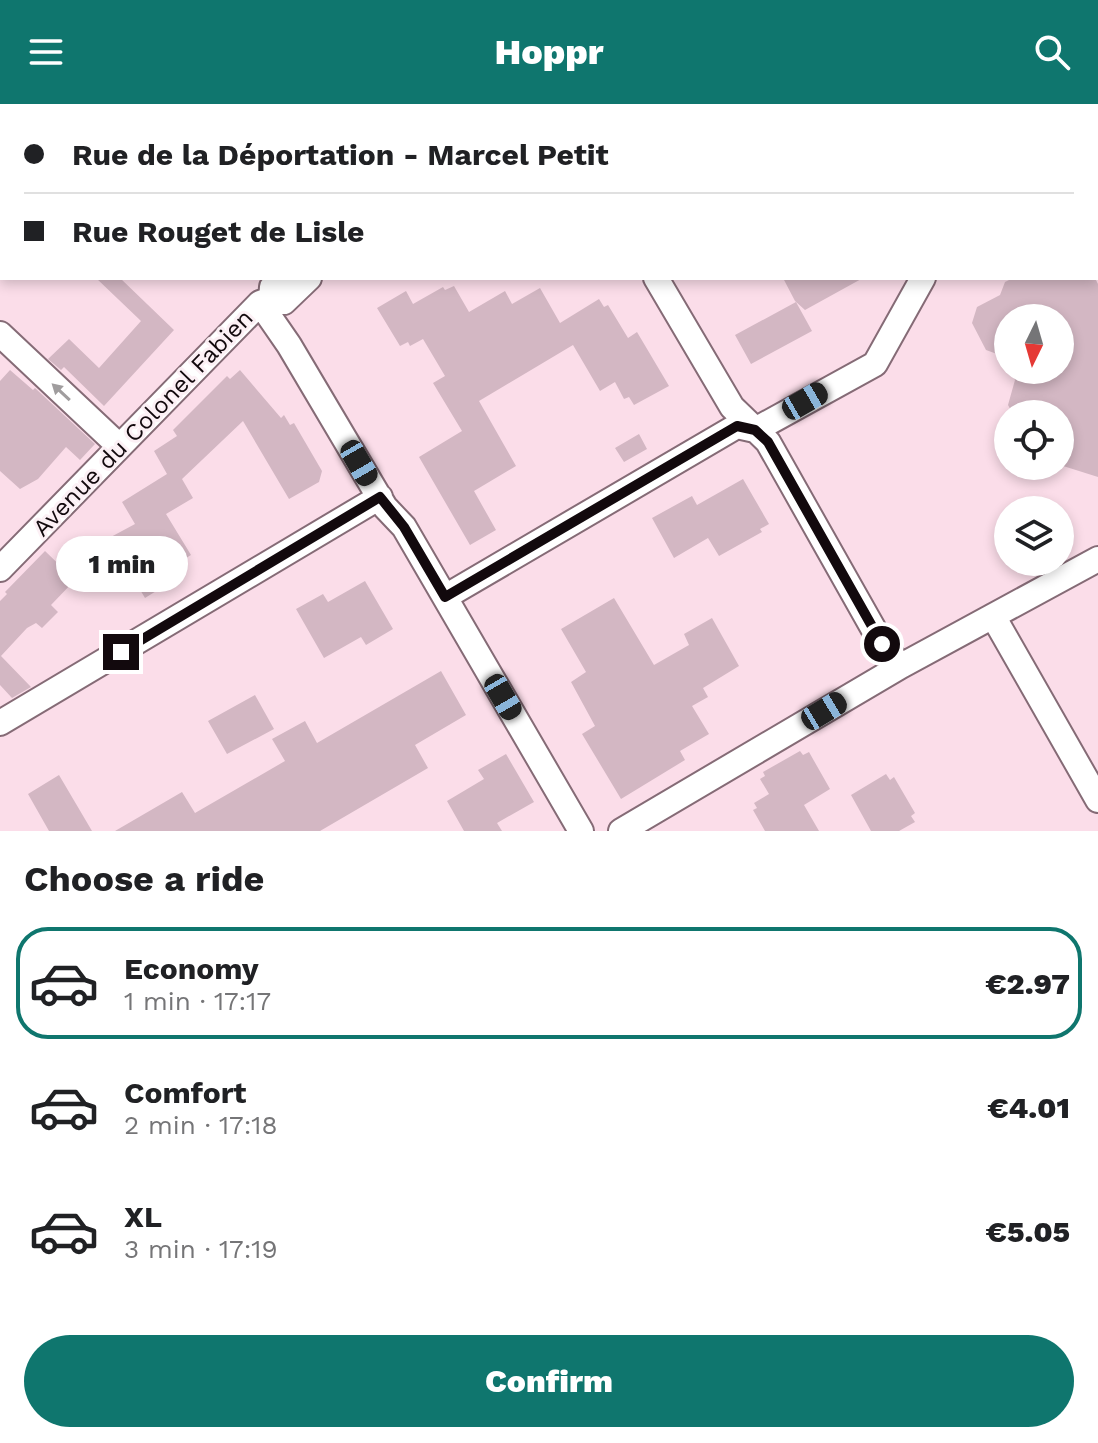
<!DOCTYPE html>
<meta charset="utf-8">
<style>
:root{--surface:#fff;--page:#f6f6f6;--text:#202124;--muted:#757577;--line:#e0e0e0;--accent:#0f766e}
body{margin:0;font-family:"Work Sans",sans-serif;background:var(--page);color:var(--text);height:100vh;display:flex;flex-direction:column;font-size:30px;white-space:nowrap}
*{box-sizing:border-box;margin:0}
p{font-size:26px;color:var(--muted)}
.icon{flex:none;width:44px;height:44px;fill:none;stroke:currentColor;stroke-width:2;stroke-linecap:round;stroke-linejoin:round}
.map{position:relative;height:727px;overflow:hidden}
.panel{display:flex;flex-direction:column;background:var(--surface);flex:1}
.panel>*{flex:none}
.top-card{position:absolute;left:0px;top:0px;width:1098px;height:176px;box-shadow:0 4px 12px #0003;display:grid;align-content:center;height:176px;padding:0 24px;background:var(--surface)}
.needle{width:52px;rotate:185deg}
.tools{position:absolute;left:994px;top:200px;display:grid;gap:16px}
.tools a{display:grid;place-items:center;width:80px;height:80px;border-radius:50%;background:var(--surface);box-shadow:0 4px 12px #0003;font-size:40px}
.end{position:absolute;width:36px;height:36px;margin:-18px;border:10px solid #12090d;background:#fff;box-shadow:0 0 0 4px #fff}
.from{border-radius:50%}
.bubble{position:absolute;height:56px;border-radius:28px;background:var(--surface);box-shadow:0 4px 12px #0003;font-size:26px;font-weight:800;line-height:56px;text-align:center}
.car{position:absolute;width:24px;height:48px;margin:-24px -12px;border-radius:10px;box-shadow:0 0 6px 2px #0007;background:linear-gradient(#222 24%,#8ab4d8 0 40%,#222 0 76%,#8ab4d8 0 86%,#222 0)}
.top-card b{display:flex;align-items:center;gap:28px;height:76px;font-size:30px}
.top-card b+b{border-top:2px solid var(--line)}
.top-card i{width:20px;height:20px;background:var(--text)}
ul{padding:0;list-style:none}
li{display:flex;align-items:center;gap:24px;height:112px;margin:0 16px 12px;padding:0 8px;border:4px solid transparent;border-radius:32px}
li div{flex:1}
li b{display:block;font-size:30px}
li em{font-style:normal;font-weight:800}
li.active{border-color:var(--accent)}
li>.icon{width:72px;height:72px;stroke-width:1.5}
h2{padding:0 24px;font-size:36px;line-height:96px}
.primary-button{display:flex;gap:16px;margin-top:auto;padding:16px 24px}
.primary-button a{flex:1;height:92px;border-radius:48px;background:var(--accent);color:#fff;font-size:32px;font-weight:800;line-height:92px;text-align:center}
header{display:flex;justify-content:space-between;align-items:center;height:104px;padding:0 24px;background:var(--accent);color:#fff;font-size:36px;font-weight:800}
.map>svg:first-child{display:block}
</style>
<header><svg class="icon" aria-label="menu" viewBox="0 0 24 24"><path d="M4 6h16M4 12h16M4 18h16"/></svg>Hoppr<svg class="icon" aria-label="search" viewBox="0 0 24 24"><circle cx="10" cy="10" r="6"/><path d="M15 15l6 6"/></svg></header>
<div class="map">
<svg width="1098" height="727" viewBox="0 0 1098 727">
<rect width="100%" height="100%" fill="#fbdde9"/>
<!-- building -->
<path fill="#d3b7c3" d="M 96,174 L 120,174 L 174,226 L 104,302 L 64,263 L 61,266 L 48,255 L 69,235 L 99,264 L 141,217 Z
M 783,174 L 863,174 L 805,206 L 795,197 Z
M 1013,174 L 1095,174 L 1098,180 L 1098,373 L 1060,361 L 1060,310 L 1013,310 L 1008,301 L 1015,276 L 1010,266 L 1060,266 L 1060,214 L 1008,214 L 1008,254 L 986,246 L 972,219 L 977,203 L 1000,191 L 1005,178 Z
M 454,182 L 469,208 L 505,187 L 512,200 L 540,184 L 560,219 L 599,195 L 604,203 L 608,201 L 628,234 L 637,228 L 669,282 L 634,301 L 629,293 L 624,295 L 615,278 L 600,287 L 573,241 L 479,297 L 516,362 L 474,387 L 496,426 L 470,441 L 419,353 L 462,327 L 433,279 L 445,272 L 423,235 L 410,242 L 408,238 L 400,242 L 377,204 L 406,187 L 413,200 L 443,183 L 445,186 Z
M 796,198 L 812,227 L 751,260 L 735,231 Z
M 10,266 L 33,286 L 35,284 L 95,340 L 80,356 L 66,343 L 38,375 L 20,385 L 0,367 L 0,277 Z
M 240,266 L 281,314 L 284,311 L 290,321 L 294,319 L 322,367 L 319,378 L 289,395 L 243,317 L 182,375 L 193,394 L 166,410 L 191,451 L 155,473 L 161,484 L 145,494 L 109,434 L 135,420 L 122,398 L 167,370 L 154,347 L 177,332 L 173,326 L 227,272 L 230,275 Z
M 639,330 L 647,345 L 624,358 L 615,344 Z
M 743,375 L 769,420 L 760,425 L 762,428 L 719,452 L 708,434 L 674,454 L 652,414 L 692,392 L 697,401 Z
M 45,447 L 75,476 L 51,501 L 58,508 L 42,524 L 36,519 L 27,524 L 1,552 L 31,583 L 12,594 L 0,581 L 0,497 L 7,490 L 5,488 Z
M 365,477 L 393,525 L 366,541 L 361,533 L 324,554 L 296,505 L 323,490 L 328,498 Z
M 614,494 L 654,561 L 689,541 L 684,530 L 712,514 L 739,562 L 703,584 L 708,593 L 692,602 L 709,630 L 680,647 L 685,656 L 621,695 L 582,630 L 595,622 L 571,578 L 586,568 L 561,525 Z
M 441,567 L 466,611 L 415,641 L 428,664 L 320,727 L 115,727 L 182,688 L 195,709 L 285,657 L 272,635 L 305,617 L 317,639 Z
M 255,591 L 274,625 L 227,650 L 208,617 Z
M 800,647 L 803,651 L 809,648 L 830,685 L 804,701 L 819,727 L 765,727 L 753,706 L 757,704 L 754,699 L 769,690 L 760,675 L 765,672 L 763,668 Z
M 506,650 L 534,698 L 497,719 L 502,727 L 464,727 L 447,697 L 484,675 L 478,666 Z
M 886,670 L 890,676 L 894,673 L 915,709 L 911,712 L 915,718 L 899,727 L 871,727 L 851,691 Z
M 59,671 L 92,727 L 49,727 L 28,690 Z"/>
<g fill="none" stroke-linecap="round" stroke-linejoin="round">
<defs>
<path id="minor" d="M 321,0 L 323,2
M 511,0 L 513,2
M 452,2 L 454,0
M 570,2 L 572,0
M 1096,82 L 1098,81
M 656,174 L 732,303 L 768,338 L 882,540 L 901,562
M 271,195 L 284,198 L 309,174
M 271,195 L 272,183 L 281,174
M 260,199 L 289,241 L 385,403 L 404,423 L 581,727
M 0,230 L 118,341
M 0,465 L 260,199 L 271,195
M 445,493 L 737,322 L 755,326 L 875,260 L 923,174
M 993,512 L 1098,696
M 0,619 L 380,393
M 621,727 L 901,562 L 1098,455"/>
</defs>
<!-- minor casing -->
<use href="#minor" stroke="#856b76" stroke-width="28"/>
<!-- minor -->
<use href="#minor" stroke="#fff" stroke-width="24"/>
</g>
<!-- one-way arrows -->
<defs><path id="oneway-solid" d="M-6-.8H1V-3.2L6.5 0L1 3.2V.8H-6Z" transform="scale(2)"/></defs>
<use fill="#a09d9e" href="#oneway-solid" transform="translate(61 288) rotate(-137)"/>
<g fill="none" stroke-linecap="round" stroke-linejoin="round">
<!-- route -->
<path stroke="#12090d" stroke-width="10" d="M 121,548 L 380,393 L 404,423 L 445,493 L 737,322 L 755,326 L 768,338 L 882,540"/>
</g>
<g text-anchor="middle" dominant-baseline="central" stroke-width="6" stroke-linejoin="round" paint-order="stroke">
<!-- street labels -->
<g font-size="24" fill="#12090d" stroke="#fcf0f5">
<text transform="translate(143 319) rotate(-46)">Avenue du Colonel Fabien</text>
</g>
</g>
</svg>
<div class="tools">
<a><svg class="needle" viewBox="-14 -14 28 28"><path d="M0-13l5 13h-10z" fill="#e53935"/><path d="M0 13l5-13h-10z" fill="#757577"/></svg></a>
<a><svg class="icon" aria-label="locate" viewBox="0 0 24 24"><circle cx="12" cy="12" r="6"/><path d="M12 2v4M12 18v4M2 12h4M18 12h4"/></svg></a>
<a><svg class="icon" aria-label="layers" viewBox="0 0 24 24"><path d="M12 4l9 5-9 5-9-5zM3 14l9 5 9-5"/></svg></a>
</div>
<i class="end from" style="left:882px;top:540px"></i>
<i class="end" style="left:121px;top:548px"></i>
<div class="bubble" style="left:56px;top:432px;width:132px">1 min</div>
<i class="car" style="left:805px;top:297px;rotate:60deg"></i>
<i class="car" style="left:359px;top:359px;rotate:150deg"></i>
<i class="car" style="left:503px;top:593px;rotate:150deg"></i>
<i class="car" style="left:824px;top:607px;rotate:59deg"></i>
<div class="top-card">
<b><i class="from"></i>Rue de la Déportation - Marcel Petit</b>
<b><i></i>Rue Rouget de Lisle</b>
</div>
</div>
<section class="panel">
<h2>Choose a ride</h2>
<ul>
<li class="active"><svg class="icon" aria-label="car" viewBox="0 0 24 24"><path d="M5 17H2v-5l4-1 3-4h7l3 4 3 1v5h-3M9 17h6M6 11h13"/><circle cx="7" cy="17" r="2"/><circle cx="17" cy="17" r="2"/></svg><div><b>Economy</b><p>1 min · 17:17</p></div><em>€2.97</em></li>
<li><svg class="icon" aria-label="car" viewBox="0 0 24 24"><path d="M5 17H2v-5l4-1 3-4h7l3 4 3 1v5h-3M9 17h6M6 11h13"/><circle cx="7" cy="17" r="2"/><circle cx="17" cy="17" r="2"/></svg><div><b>Comfort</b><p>2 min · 17:18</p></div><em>€4.01</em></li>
<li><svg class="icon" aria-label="car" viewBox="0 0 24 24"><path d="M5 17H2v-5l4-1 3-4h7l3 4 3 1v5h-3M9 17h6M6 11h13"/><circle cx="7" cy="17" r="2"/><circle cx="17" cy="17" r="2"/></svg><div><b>XL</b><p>3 min · 17:19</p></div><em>€5.05</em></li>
</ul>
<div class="primary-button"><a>Confirm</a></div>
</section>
